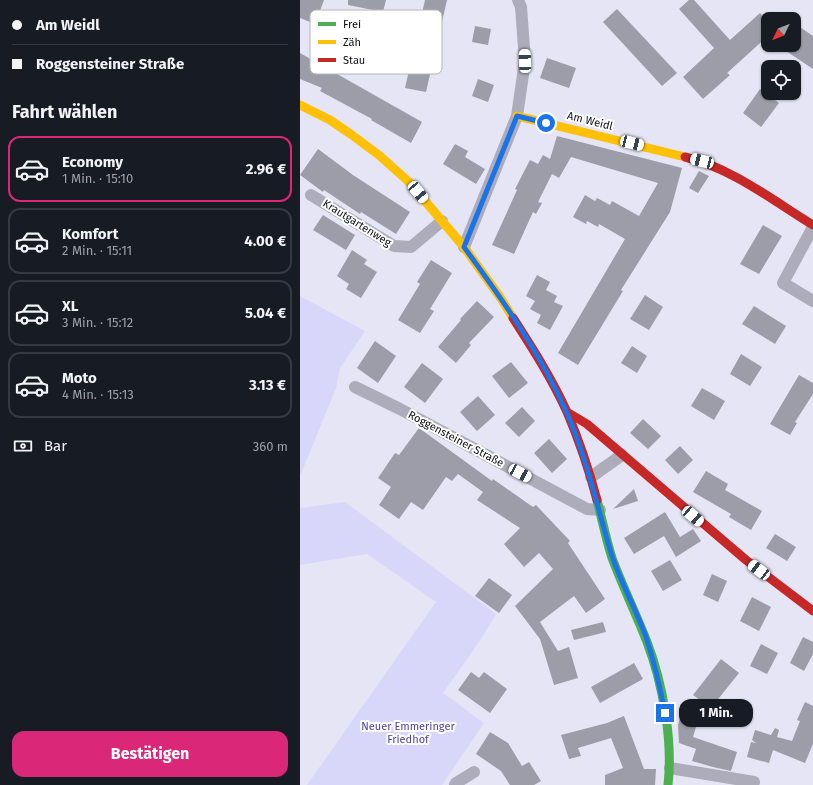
<!DOCTYPE html>
<html lang="de">
<meta charset="utf-8">
<style>
:root{--surface:#171b24;--page:#242831;--text:#f1f3f6;--muted:#9ea1a6;--line:#363941;--accent:#db2777}
body{margin:0;font-family:"Fira Sans",sans-serif;background:var(--page);color:var(--text);height:100vh;display:flex;flex-direction:column;font-size:15px;white-space:nowrap}
*{box-sizing:border-box;margin:0}
p{font-size:13px;color:var(--muted)}
.icon{flex:none;width:22px;height:22px;fill:none;stroke:currentColor;stroke-width:2;stroke-linecap:round;stroke-linejoin:round}
.map{position:relative;flex:1;overflow:hidden}
.sheet{display:flex;flex-direction:column;background:var(--surface);width:300px}
.sheet>*{flex:none}
.banner{display:grid;align-content:center;height:88px;padding:0 12px;background:var(--surface)}
.needle{width:26px;rotate:227deg}
.buttons{position:absolute;left:461px;top:12px;display:grid;gap:8px}
.buttons a{display:grid;place-items:center;width:40px;height:40px;border-radius:8px;background:var(--surface);box-shadow:0 1px 3px #0004;font-size:20px}
.end{position:absolute;width:18px;height:18px;margin:-9px;border:5px solid #1a73e8;background:#fff;box-shadow:0 0 0 2px #fff}
.from{border-radius:50%}
.bubble{position:absolute;height:28px;border-radius:12px;background:var(--surface);box-shadow:0 1px 3px #0004;font-size:13px;font-weight:700;line-height:28px;text-align:center}
.car{position:absolute;width:12px;height:24px;margin:-12px -6px;border-radius:5px;box-shadow:0 0 3px 1px #0007;background:linear-gradient(#fff 24%,#345 0 40%,#fff 0 76%,#345 0 86%,#fff 0)}
.banner b{display:flex;align-items:center;gap:14px;height:38px;font-size:15px}
.banner b+b{border-top:1px solid var(--line)}
.banner i{width:10px;height:10px;background:var(--text)}
ul{padding:0;list-style:none}
li{display:flex;align-items:center;gap:12px;height:66px;margin:0 8px 6px;padding:0 4px;border:2px solid var(--line);border-radius:12px}
li div{flex:1}
li b{display:block;font-size:15px}
li em{font-style:normal;font-weight:700}
li.active{border-color:var(--accent)}
li>.icon{width:36px;height:36px;stroke-width:1.5}
h2{padding:0 12px;font-size:18px;line-height:48px}
.pay{display:flex;align-items:center;gap:10px;height:44px;padding:0 12px;font-size:15px}
.pay p{margin-inline-start:auto}
.primary-button{display:flex;gap:8px;margin-top:auto;padding:8px 12px}
.primary-button a{flex:1;height:46px;border-radius:12px;background:var(--accent);color:#fff;font-size:16px;font-weight:700;line-height:46px;text-align:center}
main{display:flex;flex:1;min-height:0}
.map>svg:first-child{display:block}
</style>
<main>
<section class="sheet">
<div class="banner">
<b><i class="from"></i>Am Weidl</b>
<b><i></i>Roggensteiner Straße</b>
</div>
<h2>Fahrt wählen</h2>
<ul>
<li class="active"><svg class="icon" aria-label="car" viewBox="0 0 24 24"><path d="M5 17H2v-5l4-1 3-4h7l3 4 3 1v5h-3M9 17h6M6 11h13"/><circle cx="7" cy="17" r="2"/><circle cx="17" cy="17" r="2"/></svg><div><b>Economy</b><p>1 Min. · 15:10</p></div><em>2.96 €</em></li>
<li><svg class="icon" aria-label="car" viewBox="0 0 24 24"><path d="M5 17H2v-5l4-1 3-4h7l3 4 3 1v5h-3M9 17h6M6 11h13"/><circle cx="7" cy="17" r="2"/><circle cx="17" cy="17" r="2"/></svg><div><b>Komfort</b><p>2 Min. · 15:11</p></div><em>4.00 €</em></li>
<li><svg class="icon" aria-label="car" viewBox="0 0 24 24"><path d="M5 17H2v-5l4-1 3-4h7l3 4 3 1v5h-3M9 17h6M6 11h13"/><circle cx="7" cy="17" r="2"/><circle cx="17" cy="17" r="2"/></svg><div><b>XL</b><p>3 Min. · 15:12</p></div><em>5.04 €</em></li>
<li><svg class="icon" aria-label="car" viewBox="0 0 24 24"><path d="M5 17H2v-5l4-1 3-4h7l3 4 3 1v5h-3M9 17h6M6 11h13"/><circle cx="7" cy="17" r="2"/><circle cx="17" cy="17" r="2"/></svg><div><b>Moto</b><p>4 Min. · 15:13</p></div><em>3.13 €</em></li>
</ul>
<div class="pay"><svg class="icon" aria-label="cash" viewBox="0 0 24 24"><path d="M3 7h18v10H3z"/><circle cx="12" cy="12" r="2"/></svg>Bar<p>360 m</p></div>
<div class="primary-button"><a>Bestätigen</a></div>
</section>
<div class="map">
<svg width="513" height="785" viewBox="0 0 513 785">
<rect width="100%" height="100%" fill="#e5e5f5"/>
<!-- green -->
<path fill="#d8d7fa" d="M 0,296 L 65,331 L 40,368 L 36,388 L 0,476 Z
M 45,502 L 196,614 L 181,639 L 143,693 L 184,723 L 142,785 L 7,785 L 136,602 L 67,554 L 0,565 L 0,508 Z"/>
<!-- building -->
<path fill="#9d9da9" d="M 0,0 L 24,0 L 15,24 L 0,18 Z
M 48,0 L 86,0 L 83,12 L 48,5 Z
M 125,0 L 147,0 L 126,92 L 105,88 Z
M 389,0 L 394,0 L 430,40 L 460,13 L 468,22 L 468,36 L 427,73 L 430,75 L 403,99 L 383,77 L 414,48 L 379,9 Z
M 317,9 L 377,73 L 362,86 L 303,22 Z
M 494,23 L 513,36 L 513,69 L 477,45 L 494,45 Z
M 175,26 L 191,29 L 188,45 L 172,42 Z
M 0,53 L 122,122 L 111,143 L 71,120 L 72,119 L 20,91 L 22,88 L 0,79 Z
M 247,58 L 276,68 L 269,88 L 240,78 Z
M 178,79 L 194,85 L 188,102 L 172,96 Z
M 460,89 L 479,103 L 461,127 L 443,113 Z
M 257,136 L 382,168 L 370,212 L 321,290 L 323,291 L 278,365 L 258,353 L 325,239 L 299,224 L 298,227 L 287,221 L 286,224 L 273,217 L 285,195 L 295,201 L 297,198 L 310,205 L 312,201 L 339,216 L 358,183 L 271,157 L 259,178 L 252,174 L 238,202 L 242,203 L 236,214 L 233,212 L 214,254 L 192,245 L 217,190 L 215,189 L 230,160 L 238,164 L 243,155 L 250,159 Z
M 155,144 L 168,151 L 165,157 L 185,169 L 176,184 L 143,164 Z
M 18,149 L 53,175 L 110,212 L 96,234 L 61,212 L 60,214 L 24,190 L 23,192 L 0,175 Z
M 399,171 L 409,176 L 398,193 L 389,188 Z
M 23,215 L 55,235 L 46,250 L 13,230 Z
M 463,225 L 482,236 L 459,274 L 440,264 Z
M 52,250 L 67,260 L 64,264 L 77,272 L 61,298 L 46,289 L 49,284 L 37,276 Z
M 131,260 L 152,273 L 130,309 L 134,311 L 120,333 L 98,320 L 120,284 L 117,282 Z
M 237,275 L 250,282 L 246,290 L 257,296 L 254,302 L 263,306 L 250,330 L 237,323 L 241,315 L 230,309 L 235,301 L 226,296 Z
M 345,295 L 363,307 L 349,330 L 330,319 Z
M 177,301 L 194,317 L 169,343 L 171,345 L 156,363 L 138,347 L 161,320 L 160,319 Z
M 454,306 L 486,326 L 475,344 L 442,324 Z
M 75,341 L 96,356 L 78,383 L 57,368 Z
M 332,346 L 347,356 L 337,373 L 321,363 Z
M 441,354 L 462,367 L 450,386 L 430,374 Z
M 211,362 L 228,383 L 209,398 L 192,376 Z
M 122,363 L 143,379 L 125,403 L 104,387 Z
M 499,375 L 513,383 L 513,394 L 495,422 L 497,423 L 490,435 L 470,424 Z
M 402,388 L 425,401 L 414,420 L 391,406 Z
M 178,396 L 195,415 L 177,431 L 160,412 Z
M 222,407 L 235,421 L 219,437 L 205,423 Z
M 343,419 L 361,436 L 348,449 L 330,433 Z
M 119,428 L 192,481 L 193,479 L 233,507 L 236,505 L 270,541 L 268,543 L 305,599 L 286,613 L 274,596 L 240,622 L 258,651 L 269,647 L 278,678 L 254,685 L 240,639 L 215,606 L 253,569 L 239,553 L 224,567 L 204,544 L 220,528 L 177,500 L 183,492 L 158,474 L 152,481 L 146,477 L 123,510 L 111,502 L 99,519 L 79,505 L 91,487 L 78,478 L 95,453 L 99,455 Z
M 249,439 L 267,459 L 252,473 L 234,453 Z
M 380,446 L 393,460 L 378,474 L 365,460 Z
M 406,471 L 428,484 L 425,490 L 462,511 L 451,530 L 429,517 L 431,514 L 393,492 Z
M 334,489 L 338,501 L 313,509 Z
M 365,512 L 380,537 L 393,529 L 401,541 L 376,557 L 364,536 L 334,554 L 324,538 Z
M 475,534 L 496,547 L 487,561 L 466,548 Z
M 370,560 L 382,580 L 363,591 L 351,571 Z
M 412,574 L 427,581 L 418,602 L 403,595 Z
M 189,578 L 212,595 L 199,613 L 175,596 Z
M 452,597 L 471,607 L 459,631 L 440,621 Z
M 303,622 L 306,632 L 274,640 L 271,630 Z
M 503,637 L 513,642 L 513,654 L 504,671 L 490,663 Z
M 461,644 L 478,653 L 467,674 L 450,666 Z
M 421,659 L 439,673 L 411,708 L 393,695 Z
M 334,663 L 343,679 L 300,703 L 291,687 Z
M 171,672 L 179,678 L 184,672 L 207,689 L 190,713 L 158,690 Z
M 505,702 L 513,706 L 513,744 L 505,763 L 473,750 L 469,763 L 447,757 L 451,742 L 456,743 L 452,740 L 455,730 L 471,735 L 475,728 L 479,730 L 477,737 L 492,741 L 500,721 L 497,720 Z
M 324,716 L 344,769 L 356,769 L 355,785 L 305,785 L 305,775 L 323,768 L 311,738 L 278,748 L 281,756 L 269,759 L 261,735 L 307,723 Z
M 380,718 L 397,724 L 393,737 L 437,752 L 431,771 L 413,767 L 392,761 L 396,749 L 379,743 L 378,725 Z
M 190,732 L 208,743 L 222,766 L 229,762 L 241,781 L 234,785 L 210,785 L 201,771 L 176,754 Z"/>
<g fill="none" stroke-linecap="round" stroke-linejoin="round">
<!-- street -->
<path stroke="#adacba" stroke-width="12" d="M 11,195 L 94,246 L 111,247 L 142,221
M 513,227 L 483,283 L 513,301
M 164,247 L 217,116 L 225,61 L 221,7 L 218,0
M 55,387 L 100,409 L 287,509 L 300,510
M 291,477 L 322,455
M 370,768 L 454,782
M 155,785 L 156,783 L 174,772"/>
<!-- fast -->
<path stroke="#4caf50" stroke-width="9" d="M 297,500 C 302,519 306,539 312,558 C 323,587 336,614 347,642 C 363,684 373,741 368,785"/>
<!-- slow -->
<path stroke="#ffc107" stroke-width="9" d="M 0,105 L 30,120 L 52,135 L 80,156 L 109,182 L 164,247 L 200,297 L 213,318
M 217,116 L 385,157"/>
<!-- jam -->
<path stroke="#c62828" stroke-width="9" d="M 385,157 C 432,168 472,200 513,225
M 213,318 C 233,349 252,379 267,412 C 279,440 289,470 297,500
M 267,412 L 287,424 L 446,560 L 513,611"/>
</g>
<g fill="none" stroke-linecap="round" stroke-linejoin="round">
<!-- route -->
<path stroke="#1a73e8" stroke-width="5" d="M 246,123 L 217,116 L 164,247 C 202,299 240,353 266,411 C 287,458 297,507 312,556 C 321,583 336,609 346,637 C 354,661 360,687 365,713"/>
</g>
<g text-anchor="middle" dominant-baseline="central" stroke-width="4" stroke-linejoin="round" paint-order="stroke">
<!-- street labels -->
<g font-size="11" fill="#0d0d17" stroke="#fff">
<text transform="translate(290 121) rotate(14)">Am Weidl</text>
<text transform="translate(57 223) rotate(32)">Krautgartenweg</text>
<text transform="translate(156 439) rotate(28)">Roggensteiner Straße</text>
</g>
<!-- park labels -->
<g font-size="11" fill="#51429e" stroke="#fff">
<text x="108" y="726">Neuer Emmeringer<tspan x="108" dy="13">Friedhof</tspan></text>
</g>
</g>
<!-- legend -->
<rect x="10" y="10" width="132" height="64" rx="6" fill="#fff" stroke="#b6b6b9" stroke-width="1"/>
<rect x="18" y="22" width="18" height="4" fill="#4caf50"/>
<rect x="18" y="40" width="18" height="4" fill="#ffc107"/>
<rect x="18" y="58" width="18" height="4" fill="#c62828"/>
<g font-size="11" fill="#0d0d17">
<text x="43" y="28">Frei</text>
<text x="43" y="46">Zäh</text>
<text x="43" y="64">Stau</text>
</g>
</svg>
<div class="buttons">
<a><svg class="needle" viewBox="-14 -14 28 28"><path d="M0-13l5 13h-10z" fill="#e53935"/><path d="M0 13l5-13h-10z" fill="#9ea1a6"/></svg></a>
<a><svg class="icon" aria-label="locate" viewBox="0 0 24 24"><circle cx="12" cy="12" r="6"/><path d="M12 2v4M12 18v4M2 12h4M18 12h4"/></svg></a>
</div>
<i class="end from" style="left:246px;top:123px"></i>
<i class="end" style="left:365px;top:713px"></i>
<div class="bubble" style="left:379px;top:699px;width:74px">1 Min.</div>
<i class="car" style="left:225px;top:61px;rotate:358deg"></i>
<i class="car" style="left:332px;top:143px;rotate:104deg"></i>
<i class="car" style="left:402px;top:161px;rotate:284deg"></i>
<i class="car" style="left:118px;top:192px;rotate:140deg"></i>
<i class="car" style="left:220px;top:473px;rotate:118deg"></i>
<i class="car" style="left:393px;top:516px;rotate:131deg"></i>
<i class="car" style="left:459px;top:570px;rotate:307deg"></i>
</div>
</main>
